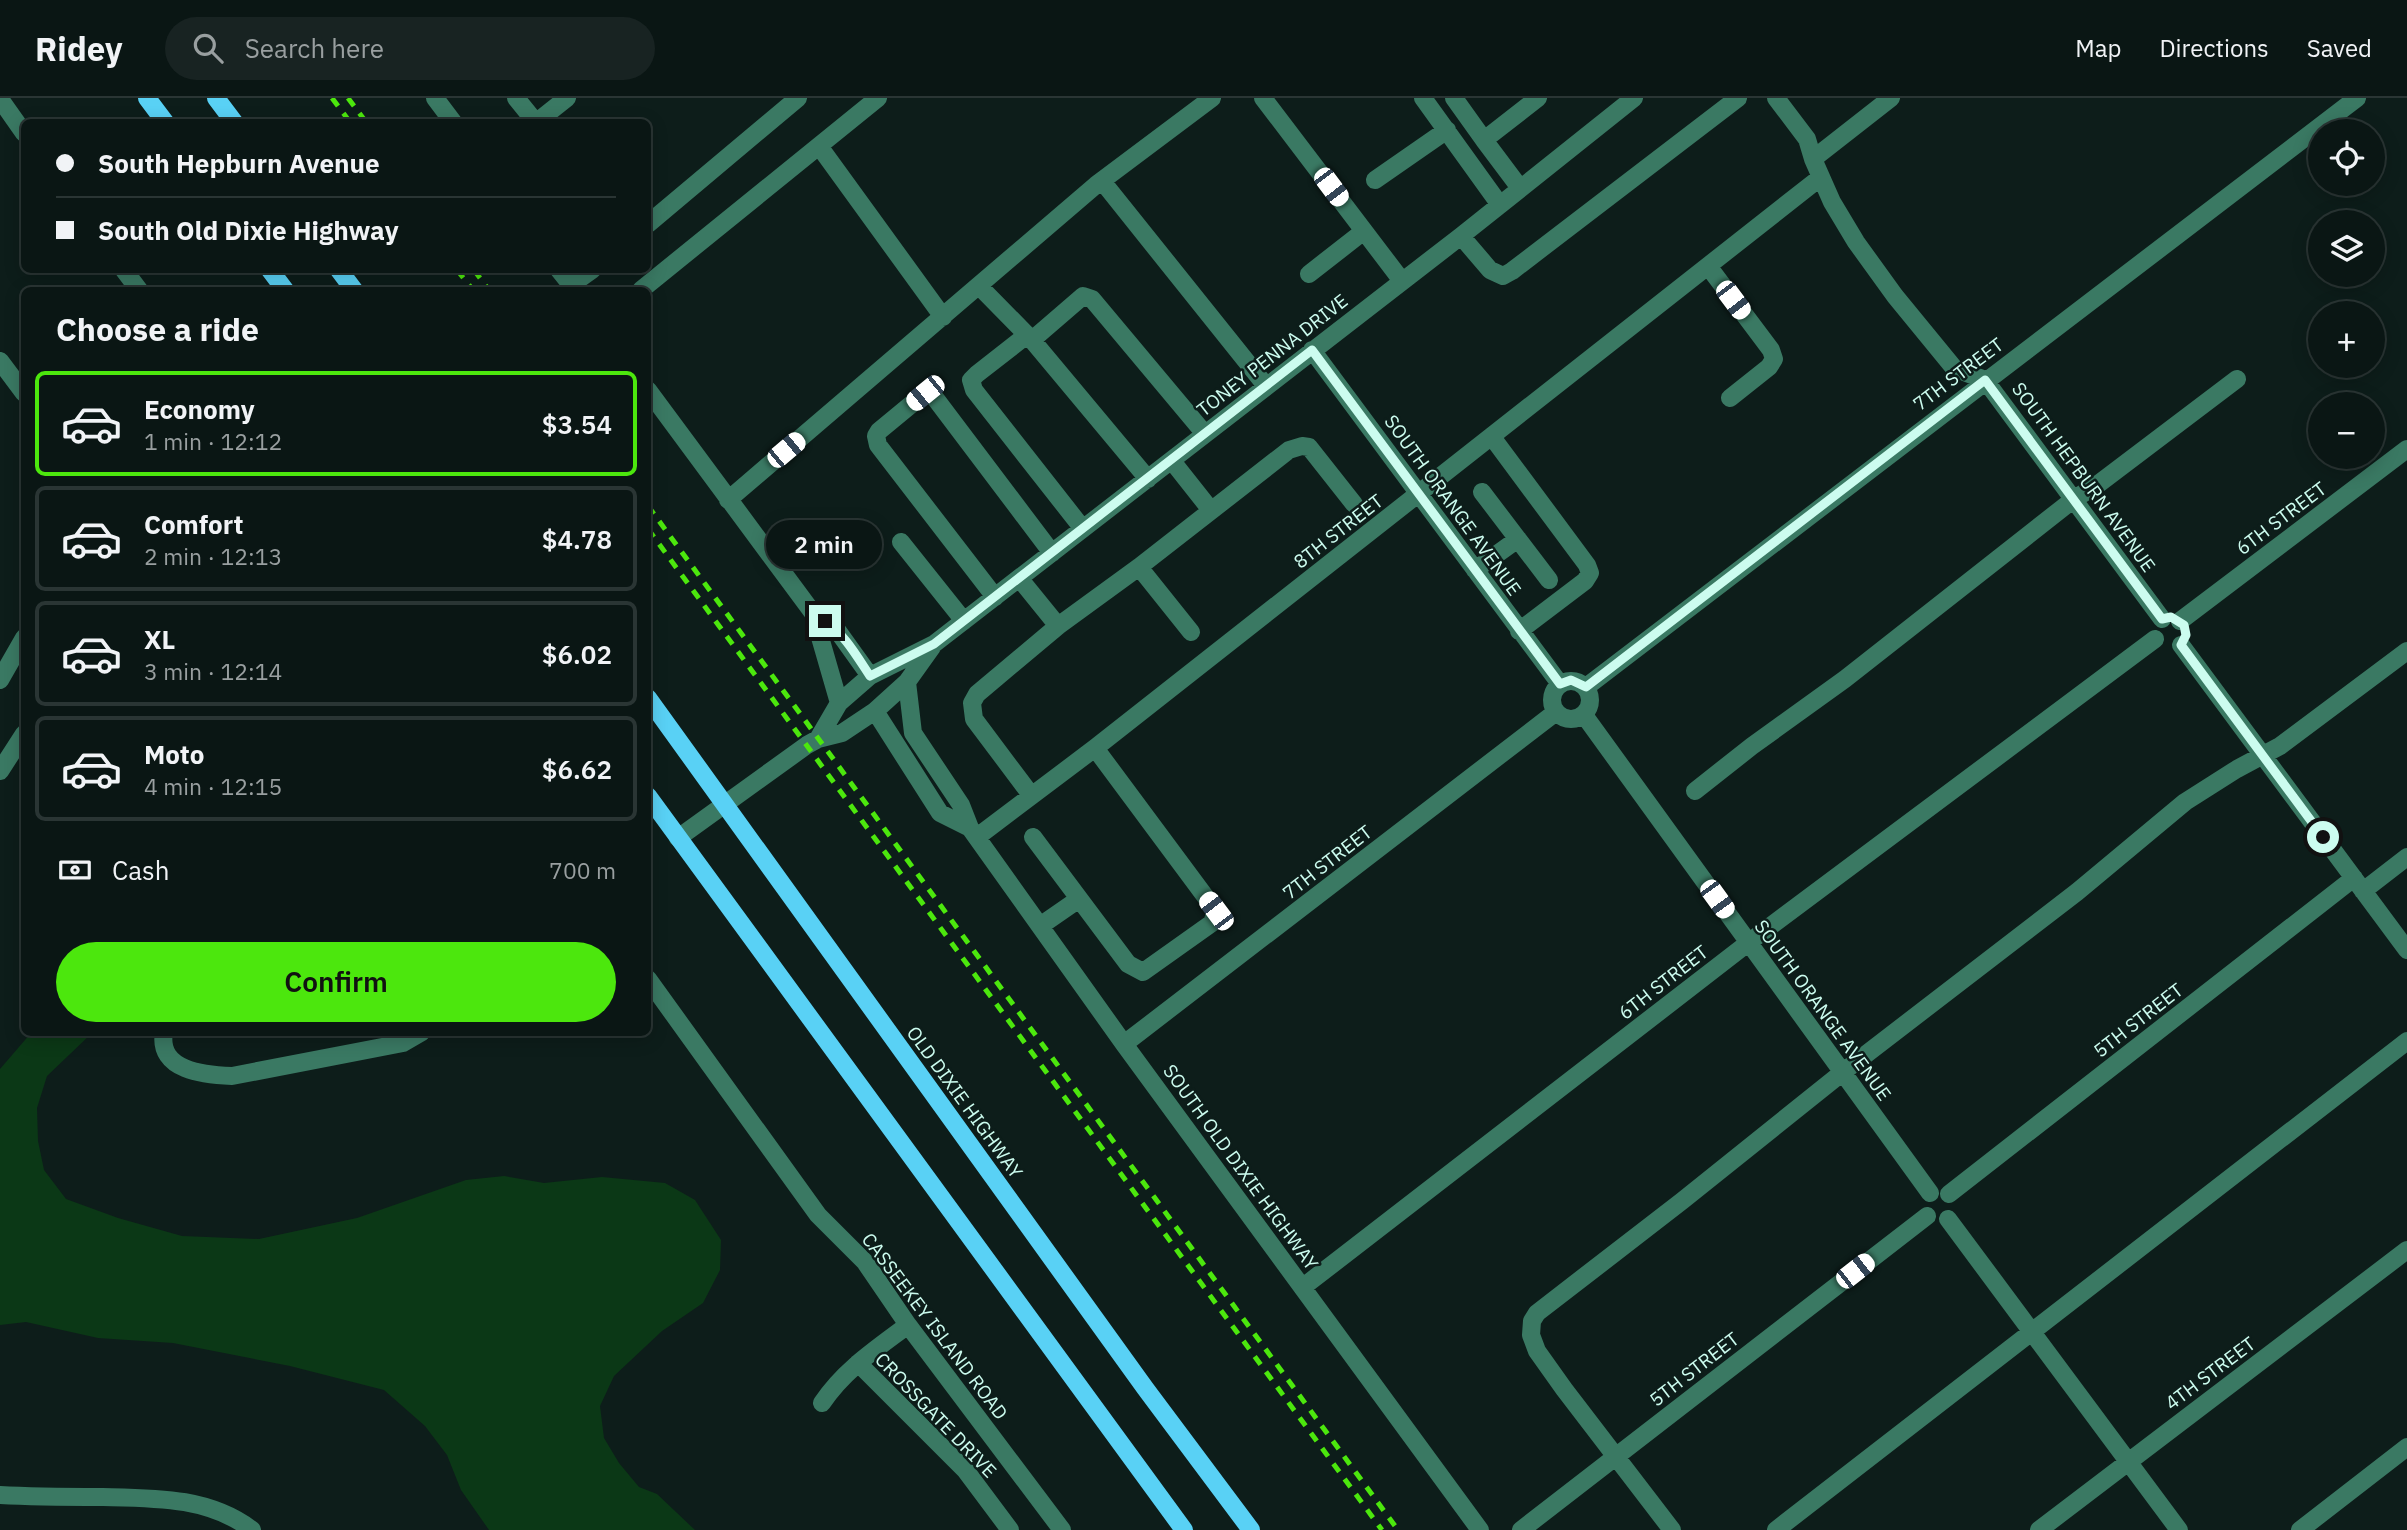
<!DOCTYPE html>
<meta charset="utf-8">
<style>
:root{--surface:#0a1614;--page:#182322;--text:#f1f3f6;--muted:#999fa0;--line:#2a3534;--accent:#4ce70d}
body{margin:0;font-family:"IBM Plex Sans",sans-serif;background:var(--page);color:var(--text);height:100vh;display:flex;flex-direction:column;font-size:26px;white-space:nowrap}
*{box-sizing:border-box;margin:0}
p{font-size:23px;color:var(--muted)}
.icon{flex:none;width:38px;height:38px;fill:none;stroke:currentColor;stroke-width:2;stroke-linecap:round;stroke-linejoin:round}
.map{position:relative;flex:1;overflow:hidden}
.panel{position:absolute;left:21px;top:189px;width:630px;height:749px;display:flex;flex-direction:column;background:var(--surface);border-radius:10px;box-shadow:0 4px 18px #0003,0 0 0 2px var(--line)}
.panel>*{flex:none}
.hud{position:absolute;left:21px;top:21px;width:630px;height:154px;border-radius:10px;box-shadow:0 4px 18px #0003,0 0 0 2px var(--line);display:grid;align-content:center;height:154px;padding:0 35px;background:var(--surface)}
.fabs{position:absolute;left:2308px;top:21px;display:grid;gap:14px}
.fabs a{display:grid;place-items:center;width:77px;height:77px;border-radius:50%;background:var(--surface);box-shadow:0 4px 18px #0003,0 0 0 2px var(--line);font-size:35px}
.end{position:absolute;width:32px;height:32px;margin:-16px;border:9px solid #ccfcef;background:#111;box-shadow:0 0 0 4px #111}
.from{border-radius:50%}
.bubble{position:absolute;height:49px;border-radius:24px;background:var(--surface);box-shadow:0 4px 18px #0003,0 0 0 2px var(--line);font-size:23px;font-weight:600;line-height:49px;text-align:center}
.car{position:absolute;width:21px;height:42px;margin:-21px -10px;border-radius:9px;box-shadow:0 0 5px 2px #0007;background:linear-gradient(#fff 24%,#345 0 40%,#fff 0 76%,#345 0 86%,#fff 0)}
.hud b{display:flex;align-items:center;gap:24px;height:66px;font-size:26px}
.hud b+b{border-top:2px solid var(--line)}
.hud i{width:18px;height:18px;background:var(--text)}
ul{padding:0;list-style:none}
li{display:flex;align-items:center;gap:21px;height:105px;margin:0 14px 10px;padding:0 21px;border:4px solid var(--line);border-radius:10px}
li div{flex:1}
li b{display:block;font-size:26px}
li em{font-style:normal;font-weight:600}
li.on{border-color:var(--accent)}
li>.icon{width:63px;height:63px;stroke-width:1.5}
h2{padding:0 35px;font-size:32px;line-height:84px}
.pay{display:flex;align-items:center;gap:18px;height:77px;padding:0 35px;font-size:26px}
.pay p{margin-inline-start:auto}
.button{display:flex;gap:14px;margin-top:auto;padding:14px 35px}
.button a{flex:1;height:80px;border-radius:42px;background:var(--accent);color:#111;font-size:28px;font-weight:600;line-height:80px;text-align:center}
header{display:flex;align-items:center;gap:42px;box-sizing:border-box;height:98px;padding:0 35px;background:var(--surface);border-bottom:2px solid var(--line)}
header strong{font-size:33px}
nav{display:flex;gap:38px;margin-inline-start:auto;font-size:24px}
.search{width:490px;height:63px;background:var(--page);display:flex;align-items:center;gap:18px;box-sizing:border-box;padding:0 24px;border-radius:38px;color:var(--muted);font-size:26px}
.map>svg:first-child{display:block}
</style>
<header>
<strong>Ridey</strong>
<div class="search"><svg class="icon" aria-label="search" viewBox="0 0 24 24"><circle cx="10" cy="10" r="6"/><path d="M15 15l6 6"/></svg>Search here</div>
<nav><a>Map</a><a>Directions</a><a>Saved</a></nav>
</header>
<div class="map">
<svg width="2407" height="1432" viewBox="0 0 2407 1432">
<rect width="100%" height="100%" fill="#0d1d1a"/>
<!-- water -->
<path fill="#0b3816" d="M 31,935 L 92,935 L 47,978 L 37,1010 L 38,1043 L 44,1072 L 66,1101 L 118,1120 L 182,1138 L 259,1141 L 357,1120 L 466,1082 L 504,1078 L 544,1085 L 602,1079 L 665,1085 L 695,1102 L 721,1142 L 720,1172 L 703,1205 L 662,1233 L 614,1278 L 600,1308 L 604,1340 L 619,1365 L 639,1389 L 657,1396 L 695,1432 L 489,1432 L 461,1392 L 447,1357 L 425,1328 L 384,1292 L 290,1268 L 173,1245 L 98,1240 L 26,1224 L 0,1227 L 0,971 Z"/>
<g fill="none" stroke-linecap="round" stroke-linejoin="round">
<!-- minor -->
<path stroke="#3a7963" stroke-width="18" d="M 435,0 L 453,24
M 516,0 L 533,21 L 538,23 L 567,0
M 1263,0 L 1402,183
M 1423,0 L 1500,107
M 1454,0 L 1484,42
M 1776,0 L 1807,41 L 1813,61 L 1832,104 L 1856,144 L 1895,198 L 1954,270 L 1985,282 L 2162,521
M 0,1 L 24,35
M 819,48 L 943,219
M 1813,61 L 1891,0
M 1375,82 L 1447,32
M 1102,83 L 1266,288
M 1520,90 L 1484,42 L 1538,0
M 648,126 L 798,0
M 1461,138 L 1490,172 L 1503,178 L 1512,173 L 1738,0
M 1708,168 L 1771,252 L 1774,261 L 1769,269 L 1730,300
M 124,172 L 139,192
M 559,172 L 575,192
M 1309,176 L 1364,133
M 571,187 L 592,172
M 979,188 L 1032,242 L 1148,381
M 641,192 L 878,0
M 1027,237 L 977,276 L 971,282 L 974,292 L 1083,431
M 1032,242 L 1083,198 L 1092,201 L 1205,336
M 1312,252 L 1560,586
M 0,263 L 24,295
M 648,292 L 813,515 L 837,532 L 870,578
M 1492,339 L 1587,467 L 1590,475 L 1585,483 L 1519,533
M 1172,363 L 1210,411
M 1482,394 L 1549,482
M 728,402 L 1096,87 L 1212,0
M 901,444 L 964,523
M 1139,469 L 1191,534
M 1475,472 L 1518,441
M 1019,480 L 1058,528
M 995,499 L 878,347 L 876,338 L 879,333 L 925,295 L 932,296 L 1052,455
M 813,515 L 839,605
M 2180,523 L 2407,351
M 2181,547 L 2407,852
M 0,582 L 24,540
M1552 602a19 19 0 1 1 38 0a19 19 0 1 1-38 0Z
M 907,584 L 913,635 L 961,707 L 970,730 L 1124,946 L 1480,1432
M 1586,589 L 2357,0
M 875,613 L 940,715 L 970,730
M 1584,617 L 1930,1095
M 818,641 L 839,605 L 870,578 L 934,546 L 1461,138 L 1634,0
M 0,673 L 24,636
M 1695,693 L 1752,648 L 1845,581 L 2074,401 L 2097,387 L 2237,281
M 1031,697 L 974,621 L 972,605 L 977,596 L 1058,528 L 1139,469 L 1289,352 L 1302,348 L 1309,349 L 1354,406
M 977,739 L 1095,650 L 1821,79
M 1033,739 L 1128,866 L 1143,874 L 1212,825 L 1216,813 L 1095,650
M 678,740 L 807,647 L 818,641 L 842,635 L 875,613 L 907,584 L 932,549
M 2363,793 L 2407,759
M 1040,828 L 1079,801
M 648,881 L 818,1117 L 865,1164 L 908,1227 L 1062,1432
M 164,934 C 157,973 205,977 232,978 L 403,945 L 422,934
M 1124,946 L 1556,614
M 1949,1096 L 2354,780
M 1948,1121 L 2179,1432
M 1303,1189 L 1748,845 L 2155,541
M 858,1265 L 966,1373 L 1010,1432
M 822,1305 C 844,1272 876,1251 908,1227
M 0,1397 C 34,1399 68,1399 103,1399 C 154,1400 209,1399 252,1432
M 1521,1432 L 1927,1118
M 1672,1432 L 1564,1291 L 1537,1253 L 1531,1237 L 1532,1223 L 1537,1215 L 1682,1103 L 1843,974 L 2077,794 L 2185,704 L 2237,671 L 2280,648 L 2407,553
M 1776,1432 L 2407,943
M 2039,1432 L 2407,1152
M 2300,1432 L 2407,1349"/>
<!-- major -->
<path stroke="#59d1f5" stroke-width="18" d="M 147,0 L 165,24
M 216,0 L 234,24
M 270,172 L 285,192
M 339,172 L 354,192
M 648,600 L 1145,1290 L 1251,1432
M 648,698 L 1184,1432"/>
<!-- rail -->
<path stroke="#4ce70d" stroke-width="5" stroke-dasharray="10 9" stroke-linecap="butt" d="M 332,0 L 350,24
M 348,0 L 366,24
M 457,172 L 473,192
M 474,172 L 489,192
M 648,408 L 1398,1432
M 648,431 L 1382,1432"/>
</g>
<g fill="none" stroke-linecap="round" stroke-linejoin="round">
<!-- route -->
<path stroke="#ccfcef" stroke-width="9" d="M 825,523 C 845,537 856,557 870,578 L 934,546 L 1312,252 L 1560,586 L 1571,582 L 1586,589 L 1985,282 L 2162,521 L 2171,519 L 2184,527 L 2186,537 L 2181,547 L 2323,739"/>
</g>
<g text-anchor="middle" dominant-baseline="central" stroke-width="5" stroke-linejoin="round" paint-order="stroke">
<!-- street labels -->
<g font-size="19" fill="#ccfcef" stroke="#0d1d1a">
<text transform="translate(1272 257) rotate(-38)">TONEY PENNA DRIVE</text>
<text transform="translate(1958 276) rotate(-37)">7TH STREET</text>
<text transform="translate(2084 379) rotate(54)">SOUTH HEPBURN AVENUE</text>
<text transform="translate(1453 407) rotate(54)">SOUTH ORANGE AVENUE</text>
<text transform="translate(2281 420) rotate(-37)">6TH STREET</text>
<text transform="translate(1338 433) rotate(-38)">8TH STREET</text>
<text transform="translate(1327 764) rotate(-38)">7TH STREET</text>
<text transform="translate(1663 884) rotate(-38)">6TH STREET</text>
<text transform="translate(1823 912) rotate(54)">SOUTH ORANGE AVENUE</text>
<text transform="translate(2138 922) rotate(-38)">5TH STREET</text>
<text transform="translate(965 1004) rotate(54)">OLD DIXIE HIGHWAY</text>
<text transform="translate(1241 1069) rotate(54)">SOUTH OLD DIXIE HIGHWAY</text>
<text transform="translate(935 1228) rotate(53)">CASSEEKEY ISLAND ROAD</text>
<text transform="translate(1694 1271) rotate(-38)">5TH STREET</text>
<text transform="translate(2210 1275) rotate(-37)">4TH STREET</text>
<text transform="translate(936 1317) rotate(46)">CROSSGATE DRIVE</text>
</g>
</g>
</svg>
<div class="fabs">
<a><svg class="icon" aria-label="locate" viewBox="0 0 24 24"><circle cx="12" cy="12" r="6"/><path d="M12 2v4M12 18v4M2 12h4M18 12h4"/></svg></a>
<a><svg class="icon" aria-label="layers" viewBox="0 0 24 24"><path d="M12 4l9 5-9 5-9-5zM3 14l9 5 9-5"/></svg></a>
<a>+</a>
<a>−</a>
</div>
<i class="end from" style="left:2323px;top:739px"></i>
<i class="end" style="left:825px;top:523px"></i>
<div class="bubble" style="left:766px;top:422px;width:116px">2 min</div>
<i class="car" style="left:1331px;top:89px;rotate:143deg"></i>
<i class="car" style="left:1733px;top:202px;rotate:143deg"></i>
<i class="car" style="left:925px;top:295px;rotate:231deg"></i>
<i class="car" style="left:786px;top:352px;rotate:50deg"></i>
<i class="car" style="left:1717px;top:801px;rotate:144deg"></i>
<i class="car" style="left:1216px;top:813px;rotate:323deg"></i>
<i class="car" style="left:1855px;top:1173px;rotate:52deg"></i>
<div class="hud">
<b><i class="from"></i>South Hepburn Avenue</b>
<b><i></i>South Old Dixie Highway</b>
</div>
<section class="panel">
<h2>Choose a ride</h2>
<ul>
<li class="on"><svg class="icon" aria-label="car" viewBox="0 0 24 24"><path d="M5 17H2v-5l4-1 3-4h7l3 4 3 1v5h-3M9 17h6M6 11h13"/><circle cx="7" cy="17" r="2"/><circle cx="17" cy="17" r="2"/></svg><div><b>Economy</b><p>1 min · 12:12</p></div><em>$3.54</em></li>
<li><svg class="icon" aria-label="car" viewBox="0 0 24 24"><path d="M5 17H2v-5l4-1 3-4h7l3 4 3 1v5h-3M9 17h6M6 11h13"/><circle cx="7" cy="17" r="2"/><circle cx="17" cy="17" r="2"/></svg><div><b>Comfort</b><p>2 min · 12:13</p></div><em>$4.78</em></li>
<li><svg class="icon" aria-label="car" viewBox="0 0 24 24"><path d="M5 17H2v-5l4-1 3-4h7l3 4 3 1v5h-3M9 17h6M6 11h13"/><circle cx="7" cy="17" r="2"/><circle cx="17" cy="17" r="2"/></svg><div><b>XL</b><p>3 min · 12:14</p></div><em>$6.02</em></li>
<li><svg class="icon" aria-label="car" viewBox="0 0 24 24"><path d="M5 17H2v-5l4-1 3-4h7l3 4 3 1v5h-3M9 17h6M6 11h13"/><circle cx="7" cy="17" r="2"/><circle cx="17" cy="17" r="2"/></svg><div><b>Moto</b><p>4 min · 12:15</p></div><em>$6.62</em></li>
</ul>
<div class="pay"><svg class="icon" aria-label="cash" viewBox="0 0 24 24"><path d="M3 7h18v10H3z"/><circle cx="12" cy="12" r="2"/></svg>Cash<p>700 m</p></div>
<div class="button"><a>Confirm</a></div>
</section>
</div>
